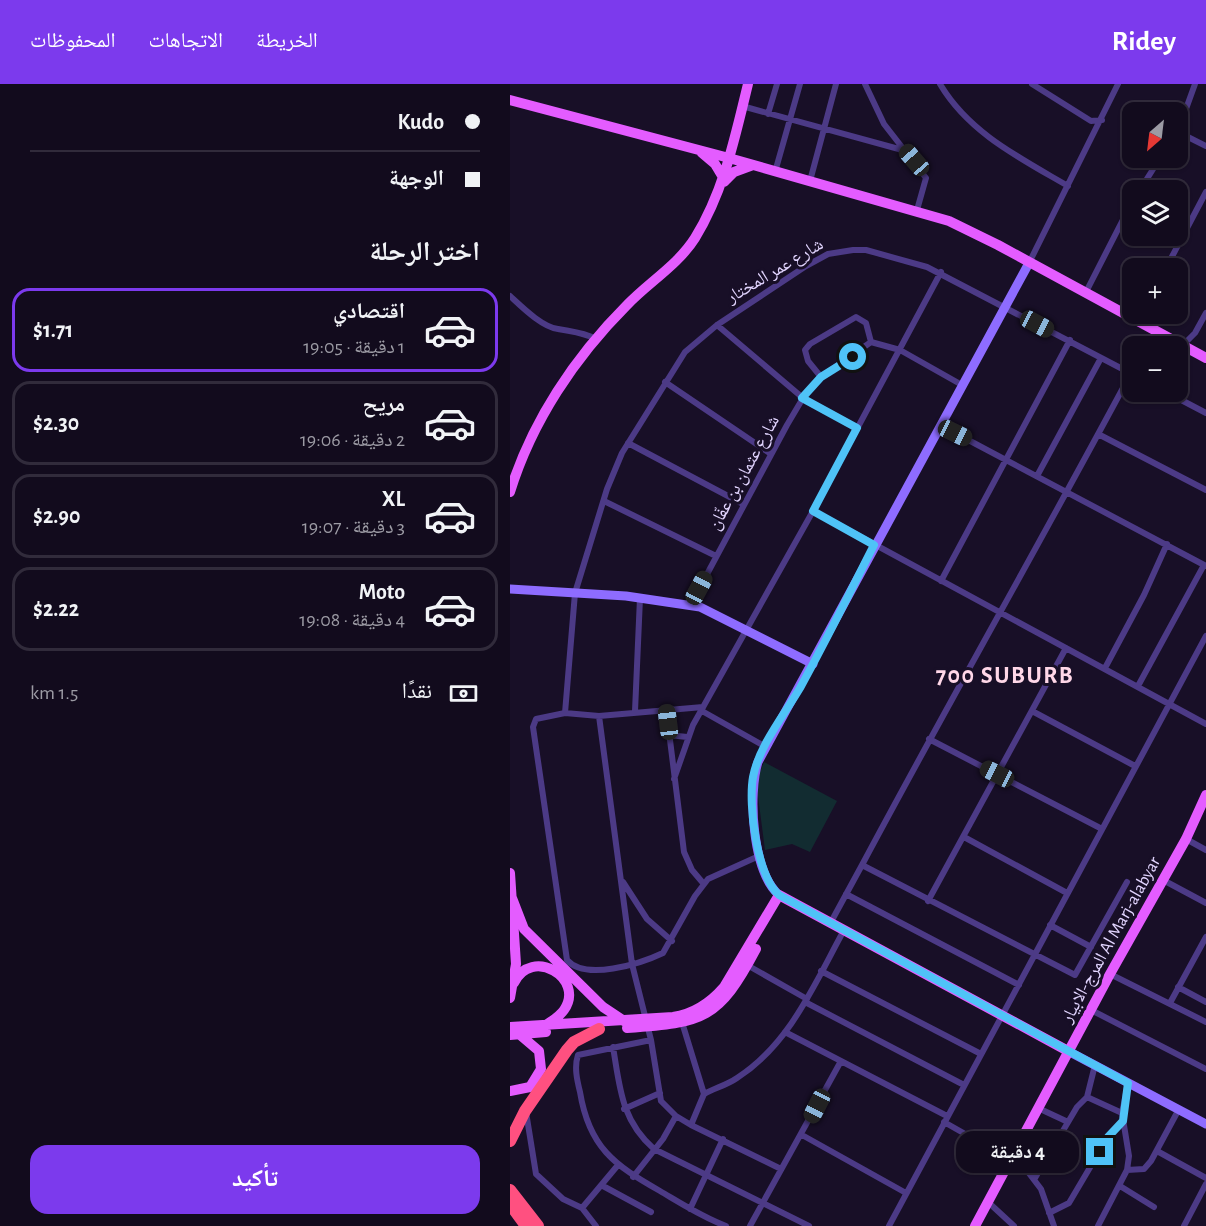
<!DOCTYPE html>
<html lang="ar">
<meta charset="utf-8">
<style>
:root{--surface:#120b1d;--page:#1b1426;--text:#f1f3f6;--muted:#9c9ba4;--line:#312b3b;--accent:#7c3aed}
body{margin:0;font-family:"Alegreya Sans","Noto Naskh Arabic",sans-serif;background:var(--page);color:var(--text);direction:rtl;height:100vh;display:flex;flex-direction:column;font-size:22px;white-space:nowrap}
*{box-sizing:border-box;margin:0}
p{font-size:20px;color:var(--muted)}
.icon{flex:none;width:33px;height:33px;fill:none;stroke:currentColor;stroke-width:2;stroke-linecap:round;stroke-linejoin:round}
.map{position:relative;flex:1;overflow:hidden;direction:ltr}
.details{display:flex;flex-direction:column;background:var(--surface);width:510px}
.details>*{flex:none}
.guide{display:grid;align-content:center;height:132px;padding:0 30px;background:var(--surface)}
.needle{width:39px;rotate:208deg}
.tools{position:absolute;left:612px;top:18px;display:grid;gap:12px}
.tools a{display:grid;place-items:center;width:66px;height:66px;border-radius:12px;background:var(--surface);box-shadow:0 2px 4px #0004,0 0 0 2px var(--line);font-size:30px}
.end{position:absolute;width:27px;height:27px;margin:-14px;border:8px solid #4fc3f7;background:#111;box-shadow:0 0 0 3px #111}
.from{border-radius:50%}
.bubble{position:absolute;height:42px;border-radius:18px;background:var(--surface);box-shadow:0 2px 4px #0004,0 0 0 2px var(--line);font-size:20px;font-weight:700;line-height:42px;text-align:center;direction:rtl}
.car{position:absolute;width:18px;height:36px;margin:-18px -9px;border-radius:8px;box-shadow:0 0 4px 2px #0007;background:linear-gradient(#222 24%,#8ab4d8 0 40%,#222 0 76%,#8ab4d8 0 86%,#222 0)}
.guide b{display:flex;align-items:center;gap:21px;height:57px;font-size:22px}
.guide b+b{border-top:2px solid var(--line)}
.guide i{width:15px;height:15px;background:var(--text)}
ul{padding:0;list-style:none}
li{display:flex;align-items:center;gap:18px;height:84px;margin:0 12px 9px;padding:0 18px;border:3px solid var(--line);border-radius:18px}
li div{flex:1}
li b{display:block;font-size:22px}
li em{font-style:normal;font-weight:700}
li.current{border-color:var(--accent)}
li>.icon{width:54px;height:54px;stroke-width:1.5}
h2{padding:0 30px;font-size:27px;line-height:72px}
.pay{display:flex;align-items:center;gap:15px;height:66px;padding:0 30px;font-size:22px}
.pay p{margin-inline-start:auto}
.primary-button{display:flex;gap:12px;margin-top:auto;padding:12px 30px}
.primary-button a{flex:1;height:69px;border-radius:18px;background:var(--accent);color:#fff;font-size:24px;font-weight:700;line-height:69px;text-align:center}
header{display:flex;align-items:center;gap:36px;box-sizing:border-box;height:84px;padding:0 30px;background:var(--accent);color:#fff}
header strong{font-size:28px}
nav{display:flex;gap:33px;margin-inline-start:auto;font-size:21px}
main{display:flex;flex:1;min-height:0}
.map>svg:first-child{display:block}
</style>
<header>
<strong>Ridey</strong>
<nav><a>الخريطة</a><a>الاتجاهات</a><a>المحفوظات</a></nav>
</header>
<main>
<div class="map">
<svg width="696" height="1142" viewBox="0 0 696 1142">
<rect width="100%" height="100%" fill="#180f27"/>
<!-- green -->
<path fill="#122c31" d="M 254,678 L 327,717 L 300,768 L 282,760 L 255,766 L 246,697 Z"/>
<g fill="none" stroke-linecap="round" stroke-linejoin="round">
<!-- street -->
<path stroke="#4c3a86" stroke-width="6" d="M 355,0 L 374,40 L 416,94 L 407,126
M 430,0 C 459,49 510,74 558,102
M 522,0 L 581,37 L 592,36
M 232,22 L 396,67
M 258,30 L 267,0
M 668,47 L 685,0
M 668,48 L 696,62
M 265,88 L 290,0
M 300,97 L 326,0
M 630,106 L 650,74
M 519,179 L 608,0
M 656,184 L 696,108
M 576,208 L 622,118
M 0,212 C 12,223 32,243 48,245 C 63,248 72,248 86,255
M 631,238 L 634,230
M 207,241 L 293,314 L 347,344
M 673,261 L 685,249 L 696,229
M 311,293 L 298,277 L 295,266 L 300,260 L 346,233 L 356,239 L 361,258
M 155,298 L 261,370
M 656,308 L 696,329
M 430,341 L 696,482
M 590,351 L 696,406
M 118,359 L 233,420
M 527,392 L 591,274
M 94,417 L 206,472
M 303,427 L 696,640
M 431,497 L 560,256
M 181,520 L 277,341 L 293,314 L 311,293 L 361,258 L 390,266 L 452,301
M 595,584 L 634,511 L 657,460
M 628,602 L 694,481
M 193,623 L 89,632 L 55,629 L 26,635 L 23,643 L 57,876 C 75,897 130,880 153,869 L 185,812 L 198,795 L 249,772
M 156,624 L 174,768 L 182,786 L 193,799
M 125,627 L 130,514
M 192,627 L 256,663
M 522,627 L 625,682
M 55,629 L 65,509 L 97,405 L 112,369 L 175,268 L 207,241 L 296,182 L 318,170 L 343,166 L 356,166 L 417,183 L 622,290
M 89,632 L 122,880 L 141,956 L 151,1017 L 166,1032 L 181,1041 L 271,1085
M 159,651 L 177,653
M 419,655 L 592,745
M 164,695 L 183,641 L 303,427 L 431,188
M 454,753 L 557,809
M 676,755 L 696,766
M 653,796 L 696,819
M 113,798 L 137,835 L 162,857
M 617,798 L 565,891 L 352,781 C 440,616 533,454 621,289
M 336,810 L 509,901
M 418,817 L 556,564
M 321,838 L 352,781
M 540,841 L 581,863
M 237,881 L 297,915
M 311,887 L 471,970
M 600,890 L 696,938
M 668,903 L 696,918
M 295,918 L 454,1001
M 660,919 L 696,853
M 581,926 L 696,985
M 171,935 L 194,1010 L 181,1041
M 275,948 L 437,1032
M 141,956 L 68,971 C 64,983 67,996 70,1008 C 79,1063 104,1081 150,1107 C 172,1120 192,1133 216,1142
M 103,963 C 110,1004 111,1036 144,1065 L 299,1142
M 194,1010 C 205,1004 217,1001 227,994 C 280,960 305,899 334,846
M 577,1013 L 585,981
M 528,1024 L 558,1038
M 114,1025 L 150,1009
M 16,1028 L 26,1090 L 53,1115 L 72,1124 L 86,1142
M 434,1038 L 515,1084 L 531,1105 L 544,1142
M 292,1051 L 396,1109
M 647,1067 L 696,1094
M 617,1086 L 634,1085 L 641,1077 L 669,1025
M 123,1093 L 153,1055 L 166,1032
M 525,1094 L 567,1023 L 577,1013 L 612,1029
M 93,1102 L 141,1128
M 610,1102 L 644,1123
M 478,1118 L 504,1142
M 72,1124 L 108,1081
M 180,1125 L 213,1055
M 539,1129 L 559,1119 L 598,1053 L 613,1037
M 240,1142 L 331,977
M 379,1142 L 696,552
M 588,1142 L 617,1086 L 619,1072 L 612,1029 L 618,999
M 674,1142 L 696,1100"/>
<!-- secondary -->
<path stroke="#8e6cff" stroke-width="9" d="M 0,505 L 116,512 L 190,523 L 303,580
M 269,811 C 242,787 238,710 248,678 L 519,179
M 558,967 L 696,1040"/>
<!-- primary -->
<path stroke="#e45cff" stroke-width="10" d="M 0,16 L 219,74 L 439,137 L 488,161 L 696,274
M 192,69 L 205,80 L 214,95
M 214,98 L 224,88 L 243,81
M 0,408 C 22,337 65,273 117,221 C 139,198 168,181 185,154 C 214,107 225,53 238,0
M 0,789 L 6,880 L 0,914
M 2,814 L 14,845 L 93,923 L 114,937
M 4,899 C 21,862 76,894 54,926 C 50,932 42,937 36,941
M 0,943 L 163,933 C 183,930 201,918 214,903 L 269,811 L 558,967
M 117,944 C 194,939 209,935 246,865
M 0,951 L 36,948
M 0,1007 L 20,1003 L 31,985 L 29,967 L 9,950
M 465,1142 L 600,890 L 676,755 L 696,711"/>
<!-- highway -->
<path stroke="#ff5080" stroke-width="12" d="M 0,1057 L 15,1027 L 57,966 L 64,958 L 89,945
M 0,1106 L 28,1142
M 0,1120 L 16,1142"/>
</g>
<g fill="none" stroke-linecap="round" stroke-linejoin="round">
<!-- route -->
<path stroke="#4fc3f7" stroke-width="8" d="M 343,273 L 311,293 L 292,314 L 347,344 L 303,427 L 364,461 C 340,508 316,557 290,604 C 274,631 249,662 243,693 C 238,721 247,792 269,811 L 618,999 L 613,1037 L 598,1053 L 590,1068"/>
</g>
<g text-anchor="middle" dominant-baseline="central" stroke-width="6" stroke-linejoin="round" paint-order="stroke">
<!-- street labels -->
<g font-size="18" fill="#e2d5ff" stroke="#180f27">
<text transform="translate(265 187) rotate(-31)">شارع عمر المختار</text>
<text transform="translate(234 389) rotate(-61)">شارع عثمان بن عفّان</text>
<text transform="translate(601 856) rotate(-61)">المرج-الابيار Al Marj-alabyar</text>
</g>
<!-- district labels -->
<g font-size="24" font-weight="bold" letter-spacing="1.5" fill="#ffd7e8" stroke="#180f27">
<text x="495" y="592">700 SUBURB</text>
</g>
</g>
</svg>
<div class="tools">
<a><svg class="needle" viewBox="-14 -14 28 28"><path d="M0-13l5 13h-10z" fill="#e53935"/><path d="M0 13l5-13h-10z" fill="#9c9ba4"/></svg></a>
<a><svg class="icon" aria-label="layers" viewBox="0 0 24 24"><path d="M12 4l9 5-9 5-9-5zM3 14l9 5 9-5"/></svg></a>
<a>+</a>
<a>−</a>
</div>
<i class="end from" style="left:343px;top:273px"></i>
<i class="end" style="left:590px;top:1068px"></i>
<div class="bubble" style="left:446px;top:1047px;width:123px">4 دقيقة</div>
<i class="car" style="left:404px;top:76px;rotate:319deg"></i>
<i class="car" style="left:527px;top:240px;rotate:118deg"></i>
<i class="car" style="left:445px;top:349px;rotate:116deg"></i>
<i class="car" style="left:189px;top:504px;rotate:28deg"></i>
<i class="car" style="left:158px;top:638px;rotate:353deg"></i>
<i class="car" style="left:487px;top:690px;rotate:297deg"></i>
<i class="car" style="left:307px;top:1022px;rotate:207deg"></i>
</div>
<section class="details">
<div class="guide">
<b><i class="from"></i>Kudo</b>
<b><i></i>الوجهة</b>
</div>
<h2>اختر الرحلة</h2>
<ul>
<li class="current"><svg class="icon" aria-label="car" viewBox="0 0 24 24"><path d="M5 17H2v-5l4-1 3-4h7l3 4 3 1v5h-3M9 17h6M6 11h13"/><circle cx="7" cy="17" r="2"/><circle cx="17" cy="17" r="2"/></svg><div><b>اقتصادي</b><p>1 دقيقة · 19:05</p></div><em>$1.71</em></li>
<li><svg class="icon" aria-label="car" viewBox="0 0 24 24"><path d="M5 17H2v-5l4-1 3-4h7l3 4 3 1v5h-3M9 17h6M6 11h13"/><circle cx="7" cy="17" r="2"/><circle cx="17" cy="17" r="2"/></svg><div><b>مريح</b><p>2 دقيقة · 19:06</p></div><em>$2.30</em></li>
<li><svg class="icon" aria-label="car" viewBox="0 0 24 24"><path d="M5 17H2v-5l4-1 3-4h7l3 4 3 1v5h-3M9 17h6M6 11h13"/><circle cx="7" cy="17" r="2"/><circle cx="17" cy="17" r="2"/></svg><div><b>XL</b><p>3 دقيقة · 19:07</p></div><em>$2.90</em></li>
<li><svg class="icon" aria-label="car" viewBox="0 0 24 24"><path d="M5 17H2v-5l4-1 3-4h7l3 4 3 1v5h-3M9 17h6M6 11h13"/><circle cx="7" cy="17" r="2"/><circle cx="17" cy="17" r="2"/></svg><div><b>Moto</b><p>4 دقيقة · 19:08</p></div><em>$2.22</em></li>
</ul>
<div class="pay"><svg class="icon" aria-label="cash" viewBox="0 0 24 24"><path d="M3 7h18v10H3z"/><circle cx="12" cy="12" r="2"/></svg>نقدًا<p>1.5 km</p></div>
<div class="primary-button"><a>تأكيد</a></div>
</section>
</main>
